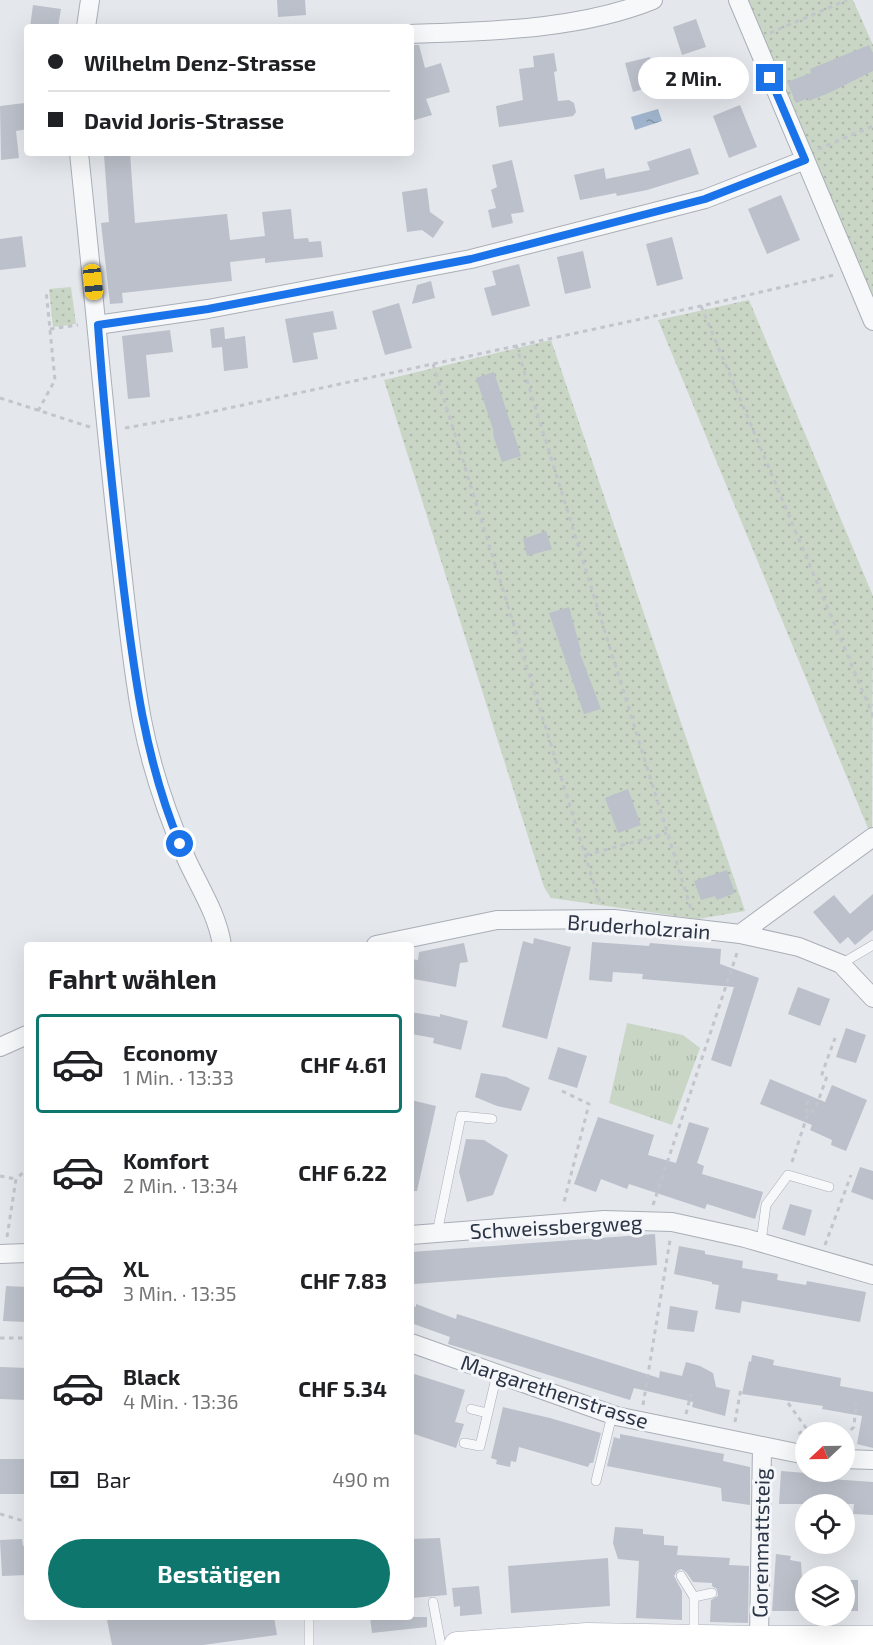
<!DOCTYPE html>
<html lang="de">
<meta charset="utf-8">
<style>
:root{--surface:#fff;--page:#f2f2f2;--text:#202124;--muted:#757577;--line:#e0e0e0;--accent:#0f766e}
body{margin:0;font-family:"Exo 2",sans-serif;background:var(--page);color:var(--text);height:100vh;display:flex;flex-direction:column;font-size:22px;white-space:nowrap}
*{box-sizing:border-box;margin:0}
p{font-size:20px;color:var(--muted)}
.icon{flex:none;width:33px;height:33px;fill:none;stroke:currentColor;stroke-width:2;stroke-linecap:round;stroke-linejoin:round}
.map{position:relative;flex:1;overflow:hidden}
.side{position:absolute;left:24px;top:942px;width:390px;height:678px;display:flex;flex-direction:column;background:var(--surface);border-radius:6px;box-shadow:0 6px 24px #0002}
.side>*{flex:none}
.hud{position:absolute;left:24px;top:24px;width:390px;height:132px;border-radius:6px;box-shadow:0 6px 24px #0002;display:grid;align-content:center;height:132px;padding:0 24px;background:var(--surface)}
.needle{width:39px;rotate:248deg}
.buttons{position:absolute;left:795px;top:1422px;display:grid;gap:12px}
.buttons a{display:grid;place-items:center;width:60px;height:60px;border-radius:50%;background:var(--surface);box-shadow:0 6px 24px #0002;font-size:30px}
.end{position:absolute;width:27px;height:27px;margin:-14px;border:8px solid #1a73e8;background:#fff;box-shadow:0 0 0 3px #fff}
.from{border-radius:50%}
.bubble{position:absolute;height:42px;border-radius:21px;background:var(--surface);box-shadow:0 6px 24px #0002;font-size:20px;font-weight:700;line-height:42px;text-align:center}
.car{position:absolute;width:18px;height:36px;margin:-18px -9px;border-radius:8px;box-shadow:0 0 4px 2px #0007;background:linear-gradient(#f5c518 24%,#345 0 40%,#f5c518 0 76%,#345 0 86%,#f5c518 0)}
.hud b{display:flex;align-items:center;gap:21px;height:57px;font-size:22px}
.hud b+b{border-top:2px solid var(--line)}
.hud i{width:15px;height:15px;background:var(--text)}
ul{padding:0;list-style:none}
li{display:flex;align-items:center;gap:18px;height:99px;margin:0 12px 9px;padding:0 12px;border:3px solid transparent;border-radius:6px}
li div{flex:1}
li b{display:block;font-size:22px}
li em{font-style:normal;font-weight:700}
li.active{border-color:var(--accent)}
li>.icon{width:54px;height:54px;stroke-width:1.5}
h2{padding:0 24px;font-size:27px;line-height:72px}
.pay{display:flex;align-items:center;gap:15px;height:66px;padding:0 24px;font-size:22px}
.pay p{margin-inline-start:auto}
.button{display:flex;gap:12px;margin-top:auto;padding:12px 24px}
.button a{flex:1;height:69px;border-radius:36px;background:var(--accent);color:#fff;font-size:24px;font-weight:700;line-height:69px;text-align:center}
.map>svg:first-child{display:block}
</style>
<div class="map">
<svg width="873" height="1645" viewBox="0 0 873 1645">
<defs>
<pattern id="grass-tufts" width="24" height="20" patternUnits="userSpaceOnUse" patternTransform="scale(1.5)"><rect width="24" height="20" fill="#c9d6c5"/><path d="M3 7l-1-3M5 7V3M7 7l1-3M15 17l-1-3M17 17v-4M19 17l1-3" fill="none" stroke="#adb8ab"/></pattern>
<pattern id="park-dots" width="8" height="8" patternUnits="userSpaceOnUse" patternTransform="scale(1.5)"><rect width="8" height="8" fill="#c9d6c5"/><path d="M2 2h.1M6 6h.1" fill="none" stroke="#adb8ab" stroke-width="1.8" stroke-linecap="round"/></pattern>
<pattern id="water-ripples" width="26" height="14" patternUnits="userSpaceOnUse" patternTransform="scale(1.5)"><rect width="26" height="14" fill="#9fb4cc"/><path d="M2 4q2-2 4 0t4 0M15 11q2-2 4 0t4 0" fill="none" stroke="#8293a7"/></pattern>
</defs>
<rect width="100%" height="100%" fill="#e4e7ec"/>
<!-- grass -->
<path fill="url(#grass-tufts)" d="M 627,1023 L 683,1035 L 700,1048 L 672,1125 L 609,1103 Z"/>
<!-- park -->
<path fill="url(#park-dots)" d="M 745,0 L 853,0 L 873,45 L 873,307 Z
M 71,287 L 76,324 L 53,327 L 49,289 Z
M 749,300 L 873,596 L 872,838 L 658,320 Z
M 551,340 L 745,911 L 698,919 L 551,898 L 544,887 L 384,380 Z"/>
<!-- water -->
<path fill="url(#water-ripples)" d="M 658,109 L 662,121 L 635,130 L 631,117 Z"/>
<!-- building -->
<path fill="#bbc0ca" d="M 277,0 L 305,0 L 306,15 L 278,17 Z
M 33,5 L 61,9 L 58,27 L 30,27 Z
M 696,19 L 706,47 L 682,55 L 673,27 Z
M 411,45 L 419,45 L 425,68 L 441,63 L 450,92 L 426,99 L 432,115 L 411,121 Z
M 869,45 L 873,53 L 873,71 L 831,92 L 809,101 L 808,98 L 796,103 L 787,82 L 811,73 L 810,69 Z
M 554,53 L 557,71 L 554,72 L 558,101 L 569,100 L 574,103 L 576,112 L 573,116 L 499,127 L 496,106 L 523,100 L 519,69 L 534,67 L 533,56 Z
M 650,57 L 657,85 L 633,92 L 625,63 Z
M 25,103 L 27,129 L 16,131 L 19,158 L 1,160 L 0,106 Z
M 740,105 L 757,147 L 729,158 L 713,116 Z
M 690,148 L 699,174 L 647,190 L 617,196 L 616,193 L 580,200 L 574,175 L 604,168 L 606,179 L 650,170 L 647,162 Z
M 130,153 L 135,223 L 227,214 L 230,240 L 265,236 L 262,212 L 291,209 L 294,239 L 308,238 L 309,242 L 321,241 L 323,257 L 265,263 L 265,258 L 230,262 L 232,281 L 122,293 L 123,303 L 110,304 L 101,223 L 109,222 L 104,155 Z
M 512,160 L 524,212 L 511,214 L 513,223 L 492,228 L 488,210 L 496,208 L 491,190 L 497,187 L 492,165 Z
M 427,188 L 430,212 L 444,222 L 433,238 L 422,230 L 407,232 L 402,192 Z
M 781,195 L 800,240 L 767,254 L 748,209 Z
M 22,236 L 26,267 L 0,270 L 0,239 Z
M 672,237 L 683,279 L 657,286 L 646,244 Z
M 583,251 L 591,288 L 565,294 L 557,257 Z
M 519,264 L 530,306 L 492,316 L 484,288 L 496,285 L 492,271 Z
M 431,281 L 435,298 L 412,304 L 417,285 Z
M 399,303 L 412,348 L 385,355 L 372,311 Z
M 333,311 L 337,329 L 313,333 L 318,359 L 293,363 L 285,319 Z
M 224,327 L 225,339 L 245,336 L 248,368 L 224,371 L 222,347 L 212,348 L 210,329 Z
M 170,330 L 173,352 L 146,355 L 150,397 L 128,399 L 122,336 Z
M 494,372 L 521,456 L 502,462 L 494,438 L 493,429 L 476,378 Z
M 546,531 L 552,549 L 527,556 L 523,539 Z
M 569,607 L 581,651 L 579,651 L 601,709 L 584,714 L 549,613 Z
M 628,789 L 641,825 L 618,833 L 605,798 Z
M 727,870 L 735,893 L 717,900 L 715,896 L 701,900 L 694,881 Z
M 873,894 L 873,930 L 855,945 L 848,937 L 840,944 L 813,912 L 834,895 L 850,914 Z
M 534,938 L 571,947 L 547,1039 L 502,1027 L 523,941 L 533,944 Z
M 592,942 L 649,946 L 650,943 L 721,949 L 720,964 L 759,978 L 731,1067 L 711,1060 L 734,987 L 642,979 L 643,974 L 613,972 L 612,982 L 589,980 Z
M 464,943 L 468,962 L 460,963 L 456,987 L 414,979 L 414,976 L 411,975 L 411,959 L 418,960 L 419,952 Z
M 798,987 L 830,999 L 820,1026 L 788,1014 Z
M 411,1012 L 440,1017 L 440,1014 L 468,1021 L 461,1050 L 433,1043 L 434,1038 L 411,1034 Z
M 846,1028 L 866,1035 L 856,1063 L 836,1057 Z
M 558,1047 L 587,1056 L 577,1088 L 548,1079 Z
M 481,1073 L 506,1077 L 530,1088 L 521,1111 L 497,1106 L 475,1097 Z
M 770,1079 L 825,1102 L 832,1085 L 867,1100 L 846,1151 L 831,1145 L 832,1140 L 810,1130 L 812,1125 L 760,1104 Z
M 411,1100 L 436,1106 L 417,1191 L 411,1191 Z
M 598,1117 L 654,1135 L 648,1155 L 676,1163 L 689,1122 L 709,1128 L 697,1163 L 704,1166 L 702,1174 L 763,1192 L 755,1219 L 707,1204 L 705,1209 L 629,1184 L 627,1189 L 601,1179 L 596,1192 L 574,1184 Z
M 466,1139 L 484,1140 L 508,1155 L 493,1195 L 467,1202 L 459,1172 Z
M 860,1167 L 873,1171 L 873,1200 L 851,1192 Z
M 790,1204 L 812,1210 L 805,1236 L 782,1229 Z
M 655,1234 L 657,1265 L 414,1284 L 411,1252 Z
M 679,1246 L 705,1251 L 705,1254 L 743,1261 L 742,1268 L 778,1274 L 777,1280 L 806,1285 L 807,1281 L 866,1292 L 860,1322 L 742,1301 L 740,1313 L 715,1309 L 719,1285 L 712,1284 L 712,1282 L 674,1274 Z
M 6,1286 L 27,1287 L 27,1322 L 3,1321 Z
M 416,1304 L 456,1319 L 457,1314 L 659,1378 L 660,1371 L 682,1376 L 686,1362 L 700,1366 L 713,1373 L 716,1387 L 730,1390 L 725,1416 L 692,1407 L 693,1402 L 634,1388 L 630,1400 L 448,1344 L 450,1337 L 411,1323 L 411,1305 L 416,1307 Z
M 670,1306 L 698,1311 L 694,1332 L 667,1329 Z
M 752,1355 L 774,1360 L 773,1365 L 841,1378 L 840,1386 L 873,1392 L 873,1448 L 857,1444 L 862,1416 L 822,1409 L 823,1406 L 742,1394 L 749,1361 L 751,1362 Z
M 0,1367 L 27,1368 L 27,1400 L 0,1399 Z
M 411,1373 L 465,1390 L 455,1422 L 464,1424 L 456,1448 L 411,1433 Z
M 503,1407 L 550,1418 L 601,1433 L 593,1463 L 590,1463 L 588,1467 L 519,1447 L 516,1462 L 511,1461 L 510,1467 L 496,1464 L 497,1460 L 491,1458 Z
M 620,1434 L 724,1454 L 723,1461 L 750,1467 L 750,1505 L 722,1501 L 721,1488 L 607,1466 L 614,1437 L 620,1439 Z
M 0,1459 L 27,1459 L 27,1494 L 0,1494 Z
M 781,1471 L 830,1475 L 830,1479 L 873,1482 L 873,1515 L 853,1514 L 854,1504 L 779,1504 Z
M 615,1527 L 643,1529 L 643,1534 L 664,1536 L 664,1545 L 678,1546 L 677,1555 L 730,1558 L 729,1565 L 749,1566 L 748,1623 L 710,1622 L 711,1600 L 718,1596 L 717,1589 L 712,1586 L 712,1583 L 693,1582 L 686,1572 L 681,1569 L 677,1571 L 674,1576 L 682,1591 L 682,1620 L 636,1618 L 639,1561 L 618,1559 L 613,1543 Z
M 440,1538 L 447,1595 L 411,1598 L 411,1539 Z
M 22,1539 L 23,1546 L 27,1545 L 27,1575 L 2,1576 L 0,1540 Z
M 776,1554 L 791,1556 L 790,1560 L 801,1562 L 802,1579 L 806,1579 L 806,1611 L 772,1611 Z
M 608,1558 L 610,1606 L 511,1613 L 508,1566 Z
M 844,1580 L 858,1580 L 858,1611 L 844,1611 Z
M 479,1586 L 482,1614 L 460,1616 L 460,1606 L 454,1607 L 452,1588 Z
M 128,1617 L 274,1617 L 277,1635 L 203,1645 L 112,1645 L 107,1620 Z
M 370,1617 L 427,1617 L 427,1627 L 372,1633 Z"/>
<g fill="none" stroke-linecap="round" stroke-linejoin="round">
<defs>
<path id="lane" d="M 841,964 L 873,945
M 437,1233 L 461,1116 L 492,1119
M 761,1242 L 766,1205 L 788,1175 L 829,1187
M 471,1409 L 487,1413
M 464,1443 L 480,1446 L 497,1374
M 596,1481 L 612,1415
M 681,1576 L 694,1597 L 694,1635
M 694,1597 L 712,1593
M 433,1602 L 441,1645
M 309,1645 L 309,1617"/>
<path id="street" d="M 738,0 L 873,321
M 86,27 L 90,0
M 411,34 C 490,31 579,30 653,0
M 79,153 C 93,284 104,414 119,545 C 126,603 131,662 142,720 C 151,767 167,814 186,858 C 199,887 217,913 222,945
M 97,325 L 208,309 L 471,259 L 705,199 L 805,160
M 740,934 L 799,947 L 841,964 L 873,998
M 376,945 L 497,920 L 614,919 L 740,934 L 873,837
M 0,1047 L 27,1035
M 411,1235 L 604,1220 L 672,1222 L 745,1238 L 873,1275
M 0,1254 L 27,1253
M 411,1343 L 616,1416 L 806,1455
M 844,1459 L 873,1460
M 759,1639 L 762,1446"/>
<path id="secondary" d="M 457,1645 L 587,1636 L 759,1639 L 873,1639"/>
</defs>
<!-- lane casing -->
<use href="#lane" stroke="#a9aeb7" stroke-width="10"/>
<!-- street casing -->
<use href="#street" stroke="#a9aeb7" stroke-width="20"/>
<!-- secondary casing -->
<use href="#secondary" stroke="#a9aeb7" stroke-width="27"/>
<!-- path -->
<path stroke="#c2c5cb" stroke-width="3" stroke-dasharray="4.5 4.5" stroke-linecap="butt" d="M 770,33 L 847,0
M 818,149 L 873,126
M 701,306 L 873,716
M 50,329 L 78,325
M 516,345 L 691,909
M 433,364 L 600,903
M 0,398 L 90,427
M 38,411 L 55,380 L 46,290
M 125,428 L 192,416 L 701,306 L 834,275
M 586,855 L 667,833
M 562,1091 L 589,1104 L 563,1206
M 808,1113 L 805,1107 L 810,1096
M 792,1162 L 808,1113 L 815,1110 L 827,1076 L 822,1074 L 835,1038
M 0,1176 L 16,1179
M 653,1205 L 738,950
M 7,1237 L 16,1179 L 27,1169
M 825,1245 L 851,1175
M 0,1338 L 27,1338
M 788,1403 L 806,1428 L 800,1433 L 795,1433
M 643,1405 L 670,1240
M 686,1414 L 691,1394
M 735,1422 L 741,1388
M 844,1436 L 854,1427 L 856,1403
M 0,1514 L 27,1522"/>
<!-- lane -->
<use href="#lane" stroke="#f7f8fa" stroke-width="9"/>
<!-- street -->
<use href="#street" stroke="#f7f8fa" stroke-width="18"/>
<!-- secondary -->
<use href="#secondary" stroke="#fff" stroke-width="26"/>
</g>
<g fill="none" stroke-linecap="round" stroke-linejoin="round">
<!-- route -->
<path stroke="#1a73e8" stroke-width="8" d="M 180,844 C 145,761 134,673 123,583 C 113,497 104,412 98,325 L 208,309 L 471,259 L 705,199 L 805,160 L 770,78"/>
</g>
<g text-anchor="middle" dominant-baseline="central" stroke-width="6" stroke-linejoin="round" paint-order="stroke">
<!-- street labels -->
<g font-size="21" fill="#2b3445" stroke="#f4f6f9">
<text transform="translate(639 926) rotate(4)">Bruderholzrain</text>
<text transform="translate(556 1226) rotate(-3)">Schweissbergweg</text>
<text transform="translate(555 1391) rotate(18)">Margarethenstrasse</text>
<text transform="translate(760 1543) rotate(-89)">Gorenmattsteig</text>
</g>
</g>
</svg>
<div class="buttons">
<a><svg class="needle" viewBox="-14 -14 28 28"><path d="M0-13l5 13h-10z" fill="#e53935"/><path d="M0 13l5-13h-10z" fill="#757577"/></svg></a>
<a><svg class="icon" aria-label="locate" viewBox="0 0 24 24"><circle cx="12" cy="12" r="6"/><path d="M12 2v4M12 18v4M2 12h4M18 12h4"/></svg></a>
<a><svg class="icon" aria-label="layers" viewBox="0 0 24 24"><path d="M12 4l9 5-9 5-9-5zM3 14l9 5 9-5"/></svg></a>
</div>
<i class="end from" style="left:180px;top:844px"></i>
<i class="end" style="left:770px;top:78px"></i>
<div class="bubble" style="left:638px;top:57px;width:111px">2 Min.</div>
<i class="car" style="left:93px;top:282px;rotate:174deg"></i>
<div class="hud">
<b><i class="from"></i>Wilhelm Denz-Strasse</b>
<b><i></i>David Joris-Strasse</b>
</div>
<section class="side">
<h2>Fahrt wählen</h2>
<ul>
<li class="active"><svg class="icon" aria-label="car" viewBox="0 0 24 24"><path d="M5 17H2v-5l4-1 3-4h7l3 4 3 1v5h-3M9 17h6M6 11h13"/><circle cx="7" cy="17" r="2"/><circle cx="17" cy="17" r="2"/></svg><div><b>Economy</b><p>1 Min. · 13:33</p></div><em>CHF 4.61</em></li>
<li><svg class="icon" aria-label="car" viewBox="0 0 24 24"><path d="M5 17H2v-5l4-1 3-4h7l3 4 3 1v5h-3M9 17h6M6 11h13"/><circle cx="7" cy="17" r="2"/><circle cx="17" cy="17" r="2"/></svg><div><b>Komfort</b><p>2 Min. · 13:34</p></div><em>CHF 6.22</em></li>
<li><svg class="icon" aria-label="car" viewBox="0 0 24 24"><path d="M5 17H2v-5l4-1 3-4h7l3 4 3 1v5h-3M9 17h6M6 11h13"/><circle cx="7" cy="17" r="2"/><circle cx="17" cy="17" r="2"/></svg><div><b>XL</b><p>3 Min. · 13:35</p></div><em>CHF 7.83</em></li>
<li><svg class="icon" aria-label="car" viewBox="0 0 24 24"><path d="M5 17H2v-5l4-1 3-4h7l3 4 3 1v5h-3M9 17h6M6 11h13"/><circle cx="7" cy="17" r="2"/><circle cx="17" cy="17" r="2"/></svg><div><b>Black</b><p>4 Min. · 13:36</p></div><em>CHF 5.34</em></li>
</ul>
<div class="pay"><svg class="icon" aria-label="cash" viewBox="0 0 24 24"><path d="M3 7h18v10H3z"/><circle cx="12" cy="12" r="2"/></svg>Bar<p>490 m</p></div>
<div class="button"><a>Bestätigen</a></div>
</section>
</div>
